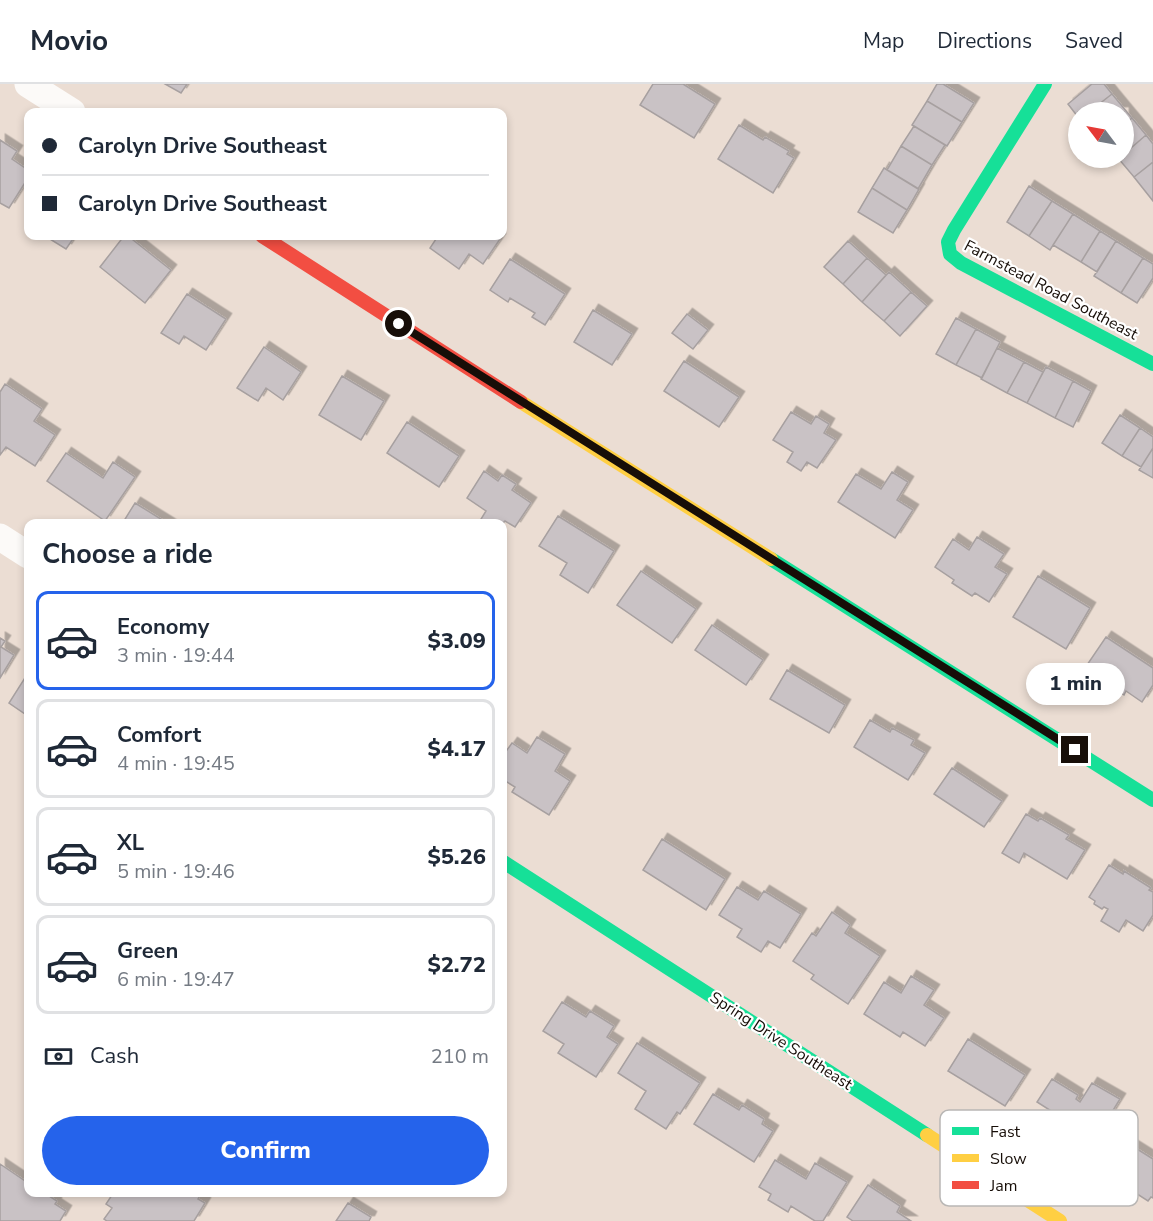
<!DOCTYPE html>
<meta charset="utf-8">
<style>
:root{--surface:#fff;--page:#f2f2f3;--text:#1f2937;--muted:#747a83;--line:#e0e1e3;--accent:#2563eb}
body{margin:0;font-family:"Nunito Sans",sans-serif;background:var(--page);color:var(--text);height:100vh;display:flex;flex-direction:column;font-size:22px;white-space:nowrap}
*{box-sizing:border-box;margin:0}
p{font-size:20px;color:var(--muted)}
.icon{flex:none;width:33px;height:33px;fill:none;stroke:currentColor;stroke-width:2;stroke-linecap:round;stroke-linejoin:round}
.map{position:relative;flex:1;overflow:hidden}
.drawer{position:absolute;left:24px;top:435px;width:483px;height:678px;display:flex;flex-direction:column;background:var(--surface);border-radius:12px;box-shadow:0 3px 9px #0003}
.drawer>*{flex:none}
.banner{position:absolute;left:24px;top:24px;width:483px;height:132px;border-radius:12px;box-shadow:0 3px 9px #0003;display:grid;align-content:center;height:132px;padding:0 18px;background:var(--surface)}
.needle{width:39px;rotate:302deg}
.tools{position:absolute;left:1068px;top:18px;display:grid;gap:12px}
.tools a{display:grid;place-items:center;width:66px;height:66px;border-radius:50%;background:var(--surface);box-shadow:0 3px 9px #0003;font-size:30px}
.end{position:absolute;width:27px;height:27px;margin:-14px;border:8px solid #170e08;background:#fff;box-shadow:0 0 0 3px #fff}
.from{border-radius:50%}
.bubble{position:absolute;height:42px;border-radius:21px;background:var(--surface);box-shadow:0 3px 9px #0003;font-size:20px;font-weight:800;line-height:42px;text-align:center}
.banner b{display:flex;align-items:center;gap:21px;height:57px;font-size:22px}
.banner b+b{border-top:2px solid var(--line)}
.banner i{width:15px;height:15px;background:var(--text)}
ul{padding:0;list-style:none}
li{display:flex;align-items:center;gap:18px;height:99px;margin:0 12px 9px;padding:0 6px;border:3px solid var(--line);border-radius:12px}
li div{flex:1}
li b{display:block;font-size:22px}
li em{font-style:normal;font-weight:800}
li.on{border-color:var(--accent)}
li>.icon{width:54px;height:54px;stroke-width:1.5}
h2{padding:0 18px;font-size:27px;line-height:72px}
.pay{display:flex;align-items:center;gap:15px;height:66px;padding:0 18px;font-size:22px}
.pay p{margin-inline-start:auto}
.button{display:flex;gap:12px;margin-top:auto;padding:12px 18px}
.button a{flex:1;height:69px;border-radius:36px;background:var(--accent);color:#fff;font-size:24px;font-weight:800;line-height:69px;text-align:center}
header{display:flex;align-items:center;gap:36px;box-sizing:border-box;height:84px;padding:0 30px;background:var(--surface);border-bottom:2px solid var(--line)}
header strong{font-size:28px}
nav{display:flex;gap:33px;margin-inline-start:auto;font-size:21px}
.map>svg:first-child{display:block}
</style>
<header>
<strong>Movio</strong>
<nav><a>Map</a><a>Directions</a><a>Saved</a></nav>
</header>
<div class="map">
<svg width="1153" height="1137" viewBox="0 0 1153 1137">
<defs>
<filter id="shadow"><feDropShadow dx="5.5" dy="-5.5" stdDeviation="0" flood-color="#0004"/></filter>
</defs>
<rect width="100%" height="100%" fill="#ebddd3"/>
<!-- building -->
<path fill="#c9c2c5" stroke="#a7a0a0" stroke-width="1.5" filter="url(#shadow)" d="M 165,0 L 187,0 L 181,9 Z
M 653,0 L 683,0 L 715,20 L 694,54 L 640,21 Z
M 937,0 L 943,0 L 974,19 L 962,38 L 927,17 Z
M 1092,0 L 1104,0 L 1112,10 L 1089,28 L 1078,28 L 1078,33 L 1068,20 Z
M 1112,10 L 1132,34 L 1124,40 L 1124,28 L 1089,28 Z
M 927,17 L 962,38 L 947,62 L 912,41 Z
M 1132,34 L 1146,51 L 1124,70 L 1124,40 Z
M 739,41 L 763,56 L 765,53 L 789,67 L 787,70 L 794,74 L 773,109 L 718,75 Z
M 914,42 L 945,61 L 932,81 L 901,62 Z
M 1146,51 L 1153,60 L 1153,78 L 1134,93 L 1118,74 L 1124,74 L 1124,70 Z
M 0,56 L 17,67 L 12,75 L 28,86 L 28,94 L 9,124 L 0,119 Z
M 901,62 L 932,81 L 918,105 L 887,86 Z
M 1153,78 L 1153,117 L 1134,93 Z
M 884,84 L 919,105 L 907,126 L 872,104 Z
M 1029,102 L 1052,117 L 1029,152 L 1007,138 Z
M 872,104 L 907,126 L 893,149 L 858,128 Z
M 1052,117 L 1073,130 L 1050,166 L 1029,152 Z
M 1073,130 L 1100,147 L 1081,178 L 1053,161 Z
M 1100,147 L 1116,157 L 1097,188 L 1081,178 Z
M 45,152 L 75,152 L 66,165 Z
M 124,152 L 128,152 L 171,186 L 145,219 L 100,183 Z
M 438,152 L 495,152 L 500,155 L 483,180 L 469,170 L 459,185 L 430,164 Z
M 848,157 L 867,174 L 843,200 L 824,183 Z
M 1116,157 L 1143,174 L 1121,209 L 1094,192 Z
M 867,174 L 886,191 L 862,218 L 843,200 Z
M 1143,174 L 1153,180 L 1153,194 L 1137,219 L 1121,209 Z
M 510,175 L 565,210 L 545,241 L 532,233 L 535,229 L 510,214 L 508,218 L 490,206 Z
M 889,188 L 911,208 L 884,237 L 862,218 Z
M 911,208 L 927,222 L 900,252 L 884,237 Z
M 187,210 L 226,235 L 206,266 L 184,252 L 179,260 L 161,249 Z
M 593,226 L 632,250 L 612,281 L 574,258 Z
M 687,230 L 708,246 L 693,265 L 672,249 Z
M 956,234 L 976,245 L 956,281 L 936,270 Z
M 976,245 L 1000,258 L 982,294 L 956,281 Z
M 264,263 L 301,288 L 283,316 L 266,304 L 258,317 L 237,304 Z
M 997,264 L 1024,278 L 1007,309 L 981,295 Z
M 684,277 L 739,313 L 719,343 L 664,307 Z
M 1024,278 L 1043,288 L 1027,319 L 1007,309 Z
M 1046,283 L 1073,297 L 1055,334 L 1027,319 Z
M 342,292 L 384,317 L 361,356 L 319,331 Z
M 1073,297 L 1091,307 L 1073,343 L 1055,334 Z
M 5,300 L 42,325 L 34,337 L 55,351 L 35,382 L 6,363 L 0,371 L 0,308 Z
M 791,328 L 811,340 L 816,332 L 829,340 L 824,349 L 836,356 L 817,384 L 807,378 L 801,387 L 787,378 L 793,368 L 773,356 Z
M 1120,331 L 1140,344 L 1122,372 L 1102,359 Z
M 407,338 L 459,372 L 439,403 L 387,369 Z
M 1140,344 L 1153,353 L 1153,364 L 1141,383 L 1122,372 Z
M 1153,364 L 1153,394 L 1139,386 Z
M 66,369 L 103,394 L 113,378 L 135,393 L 105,437 L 47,397 Z
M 484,387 L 498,397 L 502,391 L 516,400 L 512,406 L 531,419 L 515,443 L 505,437 L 502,440 L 478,440 L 486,427 L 467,414 Z
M 892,388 L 908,398 L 897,416 L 913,426 L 895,454 L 838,418 L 856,390 L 881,405 Z
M 135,419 L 169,440 L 122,440 Z
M 558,432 L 614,467 L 588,509 L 560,491 L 567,479 L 539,462 Z
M 977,453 L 1004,470 L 995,483 L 1007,490 L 989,518 L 975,509 L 972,512 L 952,499 L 954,496 L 935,483 L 953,455 L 969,466 Z
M 641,487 L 696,525 L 672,559 L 617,521 Z
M 1038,492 L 1090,524 L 1066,565 L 1013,533 Z
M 712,541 L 763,576 L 746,601 L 695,566 Z
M 1106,553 L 1153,584 L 1153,601 L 1142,618 L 1126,607 L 1124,611 L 1095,593 L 1098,588 L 1087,581 Z
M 0,554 L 5,557 L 1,563 L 14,571 L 0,594 Z
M 787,586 L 845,621 L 829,649 L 770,615 Z
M 28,589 L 28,632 L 9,619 Z
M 870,636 L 890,648 L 892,644 L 914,656 L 911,661 L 925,669 L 908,696 L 854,663 Z
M 537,653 L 565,670 L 555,687 L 570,697 L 549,731 L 512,708 L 515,703 L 502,695 L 502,673 L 512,659 L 527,669 Z
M 952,684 L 1002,717 L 984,743 L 934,710 Z
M 1026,730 L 1038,737 L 1040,734 L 1069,751 L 1066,755 L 1085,766 L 1067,795 L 1024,769 L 1019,779 L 1002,769 Z
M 662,755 L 725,795 L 706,826 L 643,786 Z
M 1109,781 L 1123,790 L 1124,787 L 1151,804 L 1149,806 L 1153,808 L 1153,831 L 1143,847 L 1126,836 L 1119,848 L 1101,837 L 1108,825 L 1104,823 L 1102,825 L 1094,820 L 1095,817 L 1089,813 Z
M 737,803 L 758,816 L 764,807 L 801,830 L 780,864 L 768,857 L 761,868 L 737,853 L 742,845 L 719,831 Z
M 832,828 L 850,841 L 845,849 L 880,872 L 848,920 L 811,895 L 814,891 L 793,877 L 812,849 L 816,852 Z
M 911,892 L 934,906 L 924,921 L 944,934 L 925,962 L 903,948 L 900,953 L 864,930 L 884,898 L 901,909 Z
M 562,918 L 586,933 L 590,927 L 614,942 L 607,953 L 618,960 L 596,993 L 558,969 L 564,960 L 543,947 Z
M 968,955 L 1025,991 L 1005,1022 L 948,987 Z
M 637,959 L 700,999 L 680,1030 L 677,1028 L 666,1045 L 635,1025 L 646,1007 L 618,989 Z
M 1052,995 L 1078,1011 L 1076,1015 L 1080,1018 L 1092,999 L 1120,1015 L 1083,1075 L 1054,1057 L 1067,1037 L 1037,1018 Z
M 713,1010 L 739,1026 L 742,1021 L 764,1035 L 762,1040 L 773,1047 L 754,1078 L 694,1040 Z
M 1118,1053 L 1153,1075 L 1153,1114 L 1151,1113 L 1148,1117 L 1117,1097 L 1120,1093 L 1101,1080 Z
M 775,1076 L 806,1095 L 815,1079 L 847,1098 L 823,1137 L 815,1137 L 791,1122 L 788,1128 L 768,1116 L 771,1110 L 759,1103 Z
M 0,1080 L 28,1099 L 28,1108 L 43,1108 L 57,1117 L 55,1120 L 66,1127 L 60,1137 L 0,1137 Z
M 868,1101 L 900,1122 L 897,1128 L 911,1137 L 853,1137 L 847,1133 Z
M 114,1108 L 202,1108 L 198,1115 L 205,1119 L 194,1137 L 107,1137 L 104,1135 L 112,1124 L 106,1120 Z
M 348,1119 L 371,1133 L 369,1137 L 336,1137 Z"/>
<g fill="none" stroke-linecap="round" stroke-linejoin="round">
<!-- street -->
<path stroke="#fcfaf8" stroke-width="27" d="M 28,0 L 72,28
M 0,453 L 28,471"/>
<!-- fast -->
<path stroke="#16e098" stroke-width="14" d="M 1045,0 L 954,146 L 948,158 L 950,170 L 961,179 L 1153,280
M 771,475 L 1153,716
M 502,777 L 927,1051"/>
<!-- slow -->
<path stroke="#ffcf43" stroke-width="14" d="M 521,318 L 771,475
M 927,1051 L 1060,1137"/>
<!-- jam -->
<path stroke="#f24e42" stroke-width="14" d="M 262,152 L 521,318"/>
</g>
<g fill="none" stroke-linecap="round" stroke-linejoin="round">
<!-- route -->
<path stroke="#170e08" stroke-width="8" d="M 399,240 L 1075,666"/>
</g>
<g text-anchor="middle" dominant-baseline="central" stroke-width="4.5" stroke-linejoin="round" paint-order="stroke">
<!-- street labels -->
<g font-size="16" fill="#170e08" stroke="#fff">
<text transform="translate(1051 206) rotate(28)">Farmstead Road Southeast</text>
<text transform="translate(781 957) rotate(33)">Spring Drive Southeast</text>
</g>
</g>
<!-- legend -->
<rect x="940" y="1026" width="198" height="96" rx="9" fill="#fff" stroke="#b9b7b5" stroke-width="1.5"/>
<rect x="952" y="1043" width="27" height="8" fill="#16e098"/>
<rect x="952" y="1070" width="27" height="8" fill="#ffcf43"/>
<rect x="952" y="1097" width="27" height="8" fill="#f24e42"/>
<g font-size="16" fill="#170e08">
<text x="990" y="1053">Fast</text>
<text x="990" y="1080">Slow</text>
<text x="990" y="1107">Jam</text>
</g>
</svg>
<div class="tools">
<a><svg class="needle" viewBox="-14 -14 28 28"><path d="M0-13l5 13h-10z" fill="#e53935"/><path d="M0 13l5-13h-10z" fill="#747a83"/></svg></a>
</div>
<i class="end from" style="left:399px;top:240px"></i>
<i class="end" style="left:1075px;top:666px"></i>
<div class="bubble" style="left:1026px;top:579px;width:99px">1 min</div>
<div class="banner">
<b><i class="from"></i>Carolyn Drive Southeast</b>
<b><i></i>Carolyn Drive Southeast</b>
</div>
<section class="drawer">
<h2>Choose a ride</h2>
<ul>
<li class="on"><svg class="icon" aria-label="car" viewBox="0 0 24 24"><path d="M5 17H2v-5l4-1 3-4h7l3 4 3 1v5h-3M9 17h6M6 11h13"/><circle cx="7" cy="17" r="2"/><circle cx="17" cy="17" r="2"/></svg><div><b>Economy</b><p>3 min · 19:44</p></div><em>$3.09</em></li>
<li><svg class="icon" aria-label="car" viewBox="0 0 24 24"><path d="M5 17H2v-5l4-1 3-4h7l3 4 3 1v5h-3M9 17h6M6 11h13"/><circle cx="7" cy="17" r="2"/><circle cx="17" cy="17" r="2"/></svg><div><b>Comfort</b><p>4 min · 19:45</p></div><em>$4.17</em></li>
<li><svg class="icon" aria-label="car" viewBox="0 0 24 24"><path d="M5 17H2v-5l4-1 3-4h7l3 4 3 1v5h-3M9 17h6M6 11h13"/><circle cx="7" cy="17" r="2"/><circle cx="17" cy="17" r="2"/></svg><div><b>XL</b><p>5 min · 19:46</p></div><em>$5.26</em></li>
<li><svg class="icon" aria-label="car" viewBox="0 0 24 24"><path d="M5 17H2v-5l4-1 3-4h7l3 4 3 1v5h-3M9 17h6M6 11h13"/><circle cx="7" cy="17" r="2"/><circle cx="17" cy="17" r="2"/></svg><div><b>Green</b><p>6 min · 19:47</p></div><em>$2.72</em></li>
</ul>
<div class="pay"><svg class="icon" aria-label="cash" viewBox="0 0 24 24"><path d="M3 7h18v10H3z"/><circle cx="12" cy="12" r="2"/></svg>Cash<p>210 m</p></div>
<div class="button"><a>Confirm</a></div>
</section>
</div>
